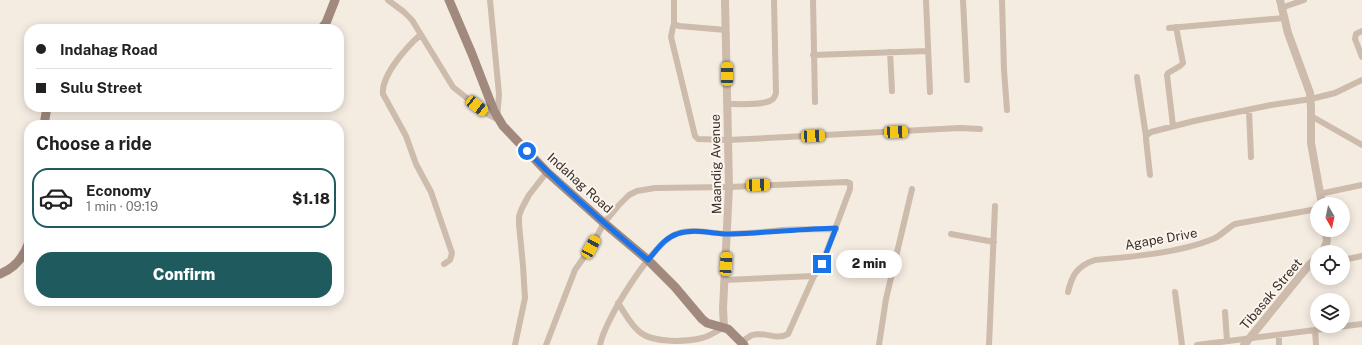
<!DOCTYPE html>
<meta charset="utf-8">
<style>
:root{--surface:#fff;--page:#f2f2f2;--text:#222;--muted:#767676;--line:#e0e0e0;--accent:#1f5a5e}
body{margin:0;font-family:"Public Sans",sans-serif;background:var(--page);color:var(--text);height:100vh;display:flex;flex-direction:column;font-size:15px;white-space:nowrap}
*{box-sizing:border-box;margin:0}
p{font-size:13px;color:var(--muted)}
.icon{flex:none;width:22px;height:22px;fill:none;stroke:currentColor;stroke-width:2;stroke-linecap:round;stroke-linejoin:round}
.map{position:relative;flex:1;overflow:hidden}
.panel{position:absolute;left:24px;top:120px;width:320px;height:186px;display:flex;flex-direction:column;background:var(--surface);border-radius:16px;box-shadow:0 2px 10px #0003}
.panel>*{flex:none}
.top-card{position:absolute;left:24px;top:24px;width:320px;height:88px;border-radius:16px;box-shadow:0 2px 10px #0003;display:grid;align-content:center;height:88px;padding:0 12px;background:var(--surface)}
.needle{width:26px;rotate:171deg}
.fabs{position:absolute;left:1310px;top:197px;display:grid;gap:8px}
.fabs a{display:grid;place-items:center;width:40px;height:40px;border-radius:50%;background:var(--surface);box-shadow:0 2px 10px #0003;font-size:20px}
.end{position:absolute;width:18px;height:18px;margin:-9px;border:5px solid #1a73e8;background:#fff;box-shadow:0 0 0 2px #fff}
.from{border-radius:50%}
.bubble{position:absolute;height:28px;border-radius:14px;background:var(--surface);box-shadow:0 2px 10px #0003;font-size:13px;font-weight:800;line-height:28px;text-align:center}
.car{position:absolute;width:12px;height:24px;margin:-12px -6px;border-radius:5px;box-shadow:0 0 3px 1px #0007;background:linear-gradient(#f5c518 24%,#345 0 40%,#f5c518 0 76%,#345 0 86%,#f5c518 0)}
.top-card b{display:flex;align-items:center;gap:14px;height:38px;font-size:15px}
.top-card b+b{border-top:1px solid var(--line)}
.top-card i{width:10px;height:10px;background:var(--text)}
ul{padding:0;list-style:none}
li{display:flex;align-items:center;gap:12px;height:60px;margin:0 8px 6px;padding:0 4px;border:2px solid transparent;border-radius:16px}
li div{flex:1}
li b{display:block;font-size:15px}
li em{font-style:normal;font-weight:800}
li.current{border-color:var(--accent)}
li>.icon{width:36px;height:36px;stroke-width:1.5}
h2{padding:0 12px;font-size:18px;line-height:48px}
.action{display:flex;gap:8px;margin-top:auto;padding:8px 12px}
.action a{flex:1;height:46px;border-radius:16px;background:var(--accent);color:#fff;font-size:16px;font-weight:800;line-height:46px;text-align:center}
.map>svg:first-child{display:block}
</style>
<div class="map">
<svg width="1362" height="345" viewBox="0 0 1362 345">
<rect width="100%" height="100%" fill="#f4ebe1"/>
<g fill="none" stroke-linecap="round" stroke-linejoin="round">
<!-- minor -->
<path stroke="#cdbbac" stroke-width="6" d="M 388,0 L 404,12 L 412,20 L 453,87 L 487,114 L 497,119 L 499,94 L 490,0
M 674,0 L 674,24 L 679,26 L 726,30
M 813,0 L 815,102
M 926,0 L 930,92
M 963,0 L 967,80
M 1002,0 L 1004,70 L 1007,110
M 1281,8 L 1304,0
M 674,24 L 673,27 L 671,37 L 695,136 L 698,139 L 728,140 L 960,128 L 980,129
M 1169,28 L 1284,18
M 1362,31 L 1356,34 L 1355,39 L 1362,57
M 420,35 C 407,47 381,75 383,94 L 406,136 L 416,164 L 431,192 L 452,253 L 450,260 L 444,264
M 890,52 L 892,91
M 813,55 L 928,51
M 1137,77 L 1146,136
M 727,104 C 737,104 765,106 773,99 C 775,97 775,96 776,93 L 774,0
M 1249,110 L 1251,157
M 1311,116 L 1362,145
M 1173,126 L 1167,75 L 1168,73 L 1180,66 L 1183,63 L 1176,27
M 1150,175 L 1146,139 L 1146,136 L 1151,132 L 1194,121 L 1271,105 L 1311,99 L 1335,93 L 1362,80
M 1319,194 L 1362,185
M 951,234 L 994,242
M 1343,260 L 1362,256
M 725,280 L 814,276
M 1068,292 C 1072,275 1077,266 1095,260 C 1131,257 1179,253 1213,239 C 1221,236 1227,228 1235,224 L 1317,209
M 1175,292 L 1182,345
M 618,303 C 625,313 631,326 641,333 C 654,343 686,342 702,338 C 710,336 717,331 724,327
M 1225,312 L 1227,341
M 1315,330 L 1316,345
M 1279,335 L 1279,345
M 515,345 L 525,298 L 523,266 L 519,224 L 519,216 L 522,208 L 529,195 L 547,172
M 546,345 L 575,270 L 591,247 L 604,223 L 618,206 L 629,195 L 637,191 L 655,188 L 729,187 L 847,182 L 850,183 L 850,189 L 822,264 L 814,276 L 788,334 C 777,341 765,331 752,335 C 748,337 745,340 741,342
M 600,345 C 605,319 652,244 676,234 C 692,228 710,233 727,234 C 745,234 764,232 782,230 C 800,229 818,229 836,229
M 879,345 L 886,299 L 912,189
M 989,345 L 995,206
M 1197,345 L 1362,324"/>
<!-- tertiary -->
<path stroke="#cdbbac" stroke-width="8" d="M 1280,0 L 1288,33 L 1310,93 L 1311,108 L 1311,143 L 1322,204
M 1323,252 L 1327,241 L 1326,230
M 724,327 L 723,309 L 729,187 L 725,0
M 1244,345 L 1309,265 L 1317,258"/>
<!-- secondary -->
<path stroke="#a18a7d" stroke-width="9" d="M 449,0 L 472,54 L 494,111 L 503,126 L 547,172 L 604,223 L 648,260 L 675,287 L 702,319 L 707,323 L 728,329 L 744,345
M 321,29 L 326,23 L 335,0
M 44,125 L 47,107
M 0,274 C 15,268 24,257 29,242"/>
</g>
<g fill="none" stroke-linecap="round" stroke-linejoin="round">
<!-- route -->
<path stroke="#1a73e8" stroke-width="5" d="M 527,151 C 565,190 606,225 648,260 C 657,250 664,238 677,234 C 694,228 712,234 729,234 C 765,233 800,229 836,228 L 822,264"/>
</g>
<g text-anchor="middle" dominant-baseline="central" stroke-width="4" stroke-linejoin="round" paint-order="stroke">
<!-- street labels -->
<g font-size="13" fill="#3b302b" stroke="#fbf5ee">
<text transform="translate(716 164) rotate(-91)">Maandig Avenue</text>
<text transform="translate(580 183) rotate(42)">Indahag Road</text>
<text transform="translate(1161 239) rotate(-10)">Agape Drive</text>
<text transform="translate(1271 294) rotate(-50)">Tibasak Street</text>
</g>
</g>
</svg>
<div class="fabs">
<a><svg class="needle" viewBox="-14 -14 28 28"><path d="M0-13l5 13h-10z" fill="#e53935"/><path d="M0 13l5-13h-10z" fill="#767676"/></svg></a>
<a><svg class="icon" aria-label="locate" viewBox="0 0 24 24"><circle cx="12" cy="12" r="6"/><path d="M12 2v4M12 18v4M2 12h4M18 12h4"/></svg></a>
<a><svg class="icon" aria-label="layers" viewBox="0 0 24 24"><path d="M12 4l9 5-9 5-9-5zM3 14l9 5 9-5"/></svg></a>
</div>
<i class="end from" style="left:527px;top:151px"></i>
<i class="end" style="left:822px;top:264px"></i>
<div class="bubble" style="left:836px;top:250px;width:66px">2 min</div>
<i class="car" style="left:727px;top:74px;rotate:0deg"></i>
<i class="car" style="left:477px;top:106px;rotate:128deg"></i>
<i class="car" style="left:896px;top:132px;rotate:87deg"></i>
<i class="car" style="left:813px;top:136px;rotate:87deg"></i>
<i class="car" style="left:758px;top:185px;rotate:88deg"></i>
<i class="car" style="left:591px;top:247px;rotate:29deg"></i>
<i class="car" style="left:726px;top:264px;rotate:3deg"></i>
<div class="top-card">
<b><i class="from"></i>Indahag Road</b>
<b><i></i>Sulu Street</b>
</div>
<section class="panel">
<h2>Choose a ride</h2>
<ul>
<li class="current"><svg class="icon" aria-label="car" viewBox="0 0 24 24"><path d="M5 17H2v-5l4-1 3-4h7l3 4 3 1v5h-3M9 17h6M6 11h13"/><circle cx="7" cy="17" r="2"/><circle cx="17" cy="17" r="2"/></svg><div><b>Economy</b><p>1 min · 09:19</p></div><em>$1.18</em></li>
</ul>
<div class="action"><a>Confirm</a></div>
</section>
</div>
